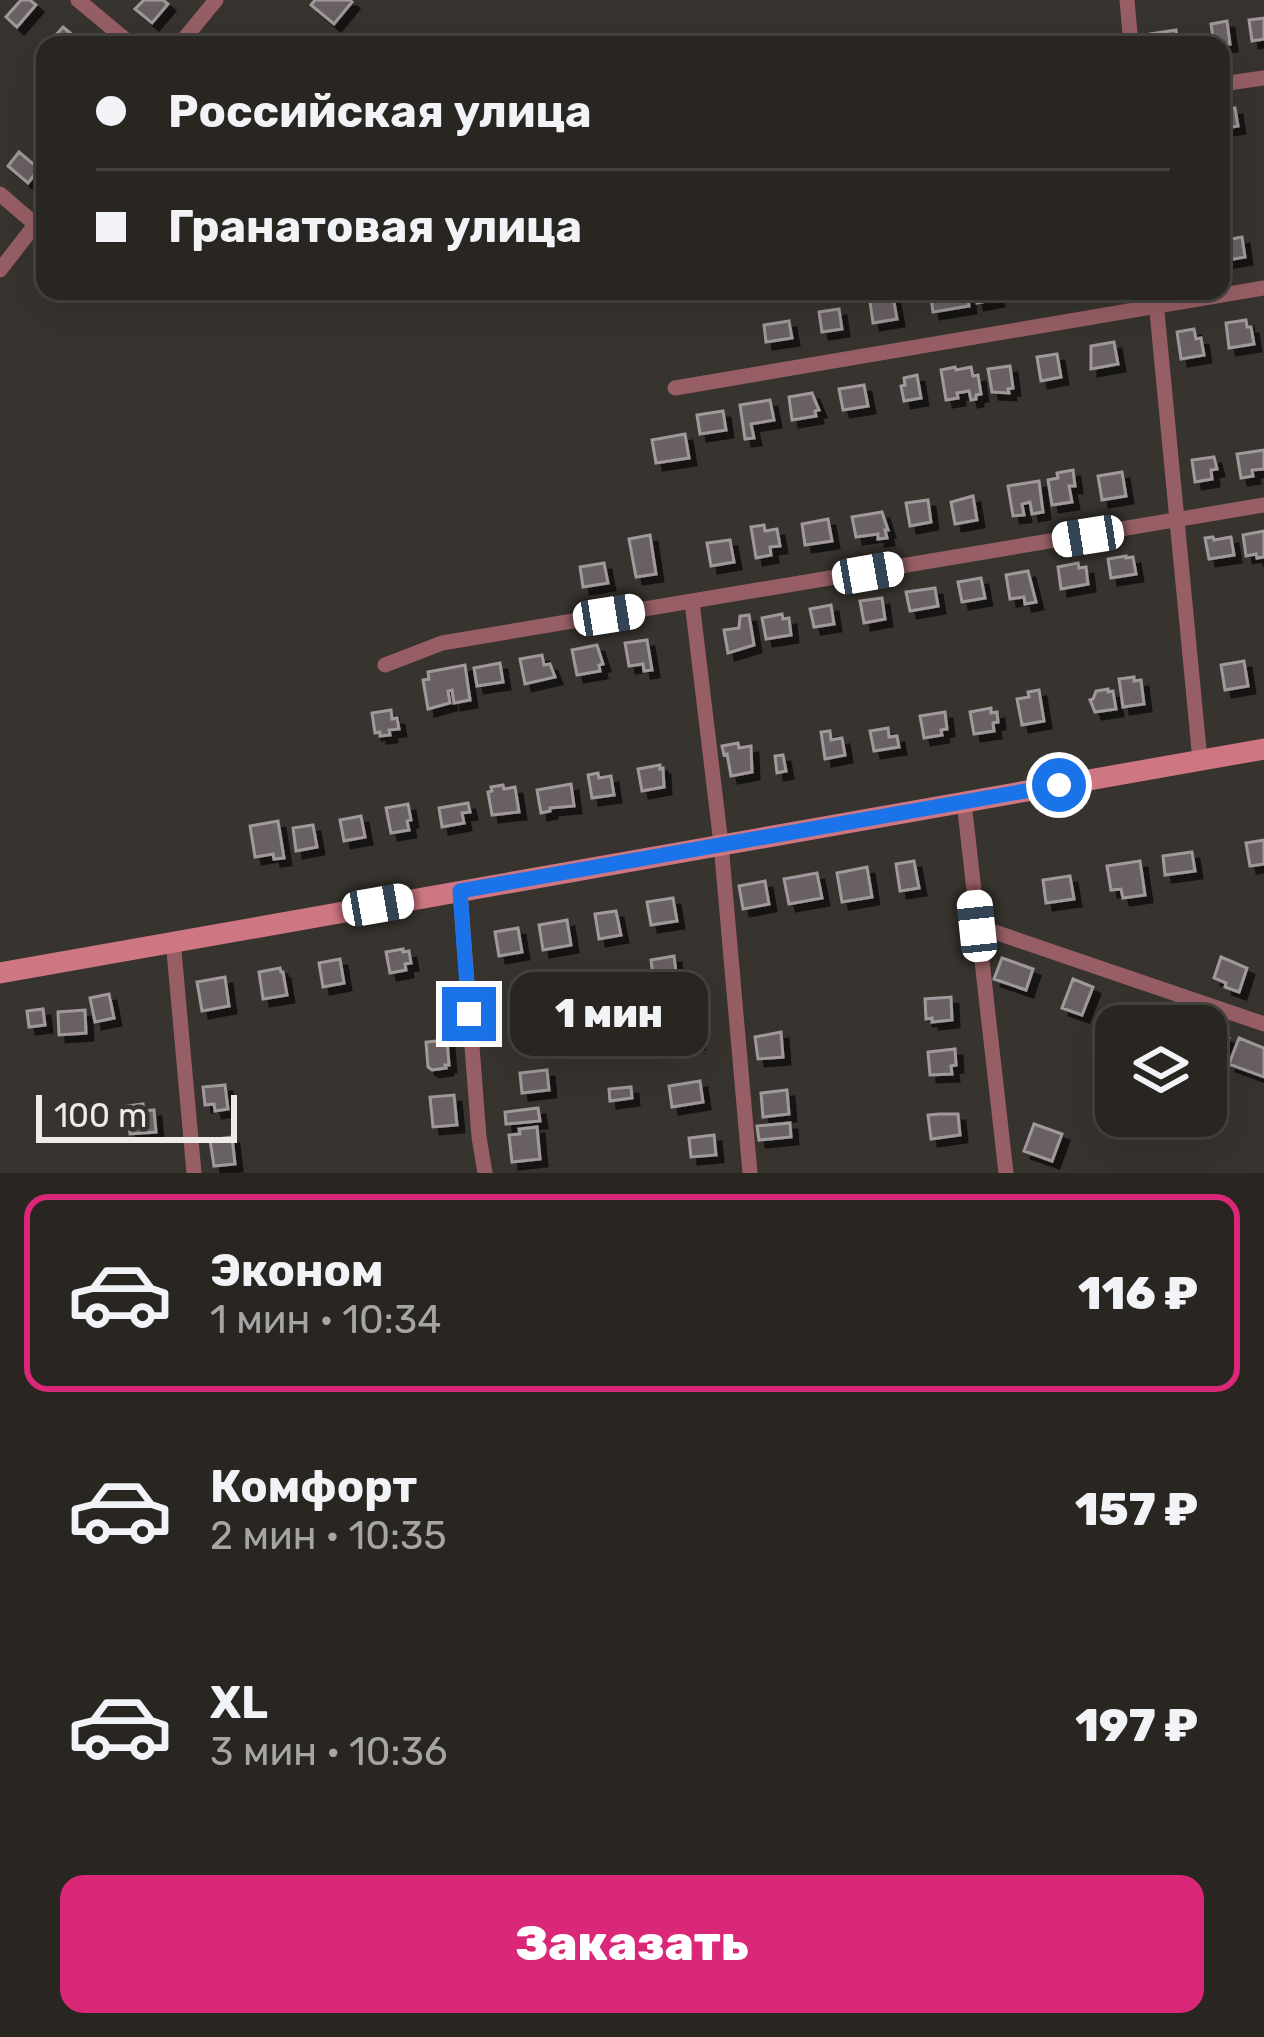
<!DOCTYPE html>
<html lang="ru">
<meta charset="utf-8">
<style>
:root{--surface:#292622;--page:#35322f;--text:#f1f3f6;--muted:#a5a5a5;--line:#454340;--accent:#db2777}
body{margin:0;font-family:Rubik,sans-serif;background:var(--page);color:var(--text);height:100vh;display:flex;flex-direction:column;font-size:45px;white-space:nowrap}
*{box-sizing:border-box;margin:0}
p{font-size:39px;color:var(--muted)}
.icon{flex:none;width:66px;height:66px;fill:none;stroke:currentColor;stroke-width:2;stroke-linecap:round;stroke-linejoin:round}
.map{position:relative;height:1173px;overflow:hidden}
.side{display:flex;flex-direction:column;background:var(--surface);flex:1}
.side>*{flex:none}
.hud{position:absolute;left:36px;top:36px;width:1194px;height:264px;border-radius:24px;box-shadow:0 12px 48px #0002,0 0 0 3px var(--line);display:grid;align-content:center;height:264px;padding:0 60px;background:var(--surface)}
.fabs{position:absolute;left:1095px;top:1005px;display:grid;gap:24px}
.fabs a{display:grid;place-items:center;width:132px;height:132px;border-radius:24px;background:var(--surface);box-shadow:0 12px 48px #0002,0 0 0 3px var(--line);font-size:60px}
.scale{position:absolute;left:36px;bottom:30px;width:201px;box-sizing:border-box;padding-left:12px;border:6px solid #eeebe8;border-top:0;font-size:33px;line-height:42px;white-space:nowrap;color:#eeebe8;-webkit-text-stroke:9px #37332e;paint-order:stroke}
.end{position:absolute;width:54px;height:54px;margin:-27px;border:15px solid #1a73e8;background:#fff;box-shadow:0 0 0 6px #fff}
.from{border-radius:50%}
.bubble{position:absolute;height:84px;border-radius:24px;background:var(--surface);box-shadow:0 12px 48px #0002,0 0 0 3px var(--line);font-size:39px;font-weight:800;line-height:84px;text-align:center}
.car{position:absolute;width:36px;height:72px;margin:-36px -18px;border-radius:15px;box-shadow:0 0 9px 3px #0007;background:linear-gradient(#fff 24%,#345 0 40%,#fff 0 76%,#345 0 86%,#fff 0)}
.hud b{display:flex;align-items:center;gap:42px;height:114px;font-size:45px}
.hud b+b{border-top:3px solid var(--line)}
.hud i{width:30px;height:30px;background:var(--text)}
ul{padding:21px 0 0;list-style:none}
li{display:flex;align-items:center;gap:36px;height:198px;margin:0 24px 18px;padding:0 36px;border:6px solid transparent;border-radius:24px}
li div{flex:1}
li b{display:block;font-size:45px}
li em{font-style:normal;font-weight:800}
li.selected{border-color:var(--accent)}
li>.icon{width:108px;height:108px;stroke-width:1.5}
.action{display:flex;gap:24px;margin-top:auto;padding:24px 60px}
.action a{flex:1;height:138px;border-radius:24px;background:var(--accent);color:#fff;font-size:48px;font-weight:800;line-height:138px;text-align:center}
.map>svg:first-child{display:block}
</style>
<div class="map">
<svg width="1264" height="1173" viewBox="0 0 1264 1173">
<defs>
<filter id="shadow"><feDropShadow dx="7" dy="7" stdDeviation="0" flood-color="#0009"/></filter>
</defs>
<rect width="100%" height="100%" fill="#37332e"/>
<!-- building -->
<path fill="#696163" stroke="#a0989a" stroke-width="3" filter="url(#shadow)" d="M 21,0 L 30,0 L 36,5 L 17,27 L 6,17 Z
M 144,0 L 163,0 L 168,4 L 152,23 L 135,9 Z
M 315,0 L 350,0 L 352,2 L 334,24 L 311,5 Z
M 1264,18 L 1264,39 L 1252,41 L 1249,20 Z
M 1227,21 L 1230,44 L 1214,45 L 1211,24 Z
M 63,27 L 75,37 L 68,45 L 47,45 Z
M 1176,30 L 1177,36 L 1172,37 L 1173,45 L 1152,45 L 1150,34 Z
M 1235,108 L 1238,126 L 1221,129 L 1221,110 Z
M 19,152 L 39,169 L 28,183 L 8,166 Z
M 1242,237 L 1245,257 L 1223,261 L 1221,241 Z
M 892,291 L 897,319 L 873,323 L 869,295 Z
M 930,291 L 967,291 L 969,306 L 933,312 Z
M 975,291 L 995,291 L 997,299 L 977,303 Z
M 839,309 L 842,329 L 822,332 L 819,312 Z
M 1246,320 L 1247,327 L 1251,327 L 1254,344 L 1229,348 L 1226,323 Z
M 789,321 L 792,338 L 766,342 L 764,325 Z
M 1194,329 L 1196,339 L 1201,338 L 1204,355 L 1181,359 L 1177,332 Z
M 1114,342 L 1118,364 L 1091,369 L 1091,346 Z
M 1057,354 L 1061,377 L 1041,381 L 1037,357 Z
M 1010,366 L 1013,388 L 1008,389 L 1009,393 L 992,392 L 988,369 Z
M 955,367 L 956,370 L 971,367 L 973,376 L 978,375 L 981,394 L 976,395 L 976,399 L 971,400 L 969,391 L 957,393 L 958,398 L 946,400 L 941,370 Z
M 917,375 L 921,398 L 904,401 L 901,386 L 905,385 L 904,378 Z
M 864,385 L 868,406 L 843,410 L 839,389 Z
M 812,393 L 819,410 L 815,411 L 816,416 L 792,420 L 789,397 Z
M 770,400 L 774,420 L 751,424 L 754,438 L 745,439 L 740,405 Z
M 723,411 L 726,430 L 700,434 L 697,415 Z
M 685,434 L 689,458 L 656,463 L 652,440 Z
M 1264,450 L 1264,469 L 1252,470 L 1253,476 L 1241,478 L 1237,454 Z
M 1214,457 L 1217,469 L 1211,470 L 1212,479 L 1195,482 L 1192,460 Z
M 1073,470 L 1075,486 L 1069,486 L 1072,502 L 1052,505 L 1048,480 L 1058,478 L 1057,473 Z
M 1122,472 L 1126,496 L 1102,500 L 1098,476 Z
M 1039,481 L 1043,512 L 1032,514 L 1030,502 L 1022,504 L 1024,515 L 1013,516 L 1008,486 Z
M 973,496 L 977,520 L 955,524 L 951,502 Z
M 928,500 L 931,522 L 910,526 L 906,503 Z
M 882,512 L 888,530 L 885,530 L 887,538 L 878,539 L 878,534 L 856,537 L 852,517 Z
M 828,519 L 832,541 L 805,545 L 802,524 Z
M 764,525 L 765,531 L 777,529 L 780,546 L 770,547 L 771,555 L 756,558 L 751,527 Z
M 1264,531 L 1264,557 L 1257,558 L 1256,554 L 1246,556 L 1243,535 Z
M 650,535 L 656,574 L 636,577 L 629,539 Z
M 1213,537 L 1214,540 L 1231,537 L 1234,555 L 1209,559 L 1205,538 Z
M 730,540 L 734,562 L 711,566 L 707,543 Z
M 1126,556 L 1126,558 L 1133,557 L 1136,574 L 1111,578 L 1108,559 Z
M 604,563 L 608,583 L 583,587 L 580,567 Z
M 1078,563 L 1079,568 L 1086,567 L 1088,584 L 1061,589 L 1058,567 Z
M 1028,571 L 1036,602 L 1025,604 L 1024,597 L 1010,599 L 1006,575 Z
M 981,578 L 985,598 L 962,602 L 958,582 Z
M 935,588 L 938,606 L 910,611 L 906,592 Z
M 882,598 L 885,619 L 864,623 L 860,601 Z
M 831,605 L 834,624 L 814,627 L 810,609 Z
M 782,614 L 783,619 L 789,618 L 791,635 L 766,639 L 762,618 Z
M 749,615 L 754,645 L 728,653 L 724,630 L 739,628 L 740,616 Z
M 647,640 L 652,670 L 644,671 L 643,664 L 629,666 L 625,643 Z
M 597,645 L 603,664 L 599,665 L 600,671 L 577,675 L 572,650 Z
M 542,655 L 544,665 L 550,664 L 555,677 L 525,684 L 520,659 Z
M 1244,661 L 1248,686 L 1225,690 L 1221,665 Z
M 500,663 L 503,682 L 477,686 L 474,668 Z
M 465,665 L 470,700 L 454,703 L 452,690 L 448,691 L 450,703 L 428,709 L 423,680 L 429,679 L 428,672 Z
M 1134,677 L 1134,681 L 1141,680 L 1144,704 L 1123,707 L 1119,679 Z
M 1108,689 L 1108,692 L 1113,691 L 1116,709 L 1095,712 L 1090,700 L 1093,699 L 1096,691 Z
M 1039,690 L 1044,721 L 1022,725 L 1017,699 L 1029,697 L 1028,692 Z
M 991,708 L 991,713 L 997,712 L 998,722 L 993,723 L 994,731 L 974,734 L 970,712 Z
M 391,710 L 392,719 L 397,718 L 399,729 L 389,730 L 390,735 L 380,736 L 380,732 L 375,733 L 372,713 Z
M 945,712 L 947,729 L 941,730 L 942,735 L 924,738 L 920,716 Z
M 888,728 L 889,737 L 897,736 L 899,747 L 874,751 L 870,731 Z
M 830,731 L 831,740 L 842,738 L 845,755 L 825,759 L 821,732 Z
M 738,743 L 739,748 L 751,746 L 752,772 L 731,776 L 727,754 L 724,755 L 722,746 Z
M 783,755 L 786,771 L 777,773 L 775,756 Z
M 660,765 L 660,769 L 663,768 L 664,787 L 642,791 L 638,769 Z
M 598,773 L 599,778 L 611,776 L 614,795 L 592,798 L 588,775 Z
M 571,784 L 574,806 L 550,808 L 550,811 L 541,813 L 537,790 Z
M 503,785 L 504,789 L 515,787 L 519,812 L 492,815 L 488,792 L 492,791 L 491,787 Z
M 468,803 L 470,812 L 462,813 L 464,823 L 442,827 L 439,808 Z
M 408,804 L 411,820 L 407,821 L 409,830 L 391,833 L 386,808 Z
M 361,816 L 365,837 L 344,841 L 340,820 Z
M 278,821 L 284,858 L 274,859 L 273,854 L 255,857 L 250,826 Z
M 313,825 L 317,847 L 296,851 L 293,828 Z
M 1264,840 L 1264,864 L 1250,866 L 1246,843 Z
M 1192,852 L 1195,871 L 1165,875 L 1163,856 Z
M 914,861 L 919,888 L 900,891 L 896,864 Z
M 1140,861 L 1145,895 L 1123,898 L 1121,889 L 1111,890 L 1107,866 Z
M 867,867 L 872,897 L 842,902 L 837,873 Z
M 817,873 L 822,898 L 789,904 L 784,879 Z
M 1070,876 L 1074,899 L 1046,903 L 1043,880 Z
M 765,881 L 769,904 L 743,909 L 739,886 Z
M 673,898 L 677,921 L 651,925 L 647,902 Z
M 616,911 L 621,935 L 599,939 L 595,914 Z
M 567,920 L 571,945 L 543,950 L 539,925 Z
M 518,928 L 522,952 L 499,956 L 495,932 Z
M 403,949 L 403,952 L 409,951 L 411,963 L 405,964 L 406,970 L 390,973 L 386,952 Z
M 674,956 L 677,981 L 654,984 L 651,960 Z
M 1221,957 L 1247,968 L 1239,992 L 1225,987 L 1226,983 L 1214,978 Z
M 1002,958 L 1033,969 L 1026,990 L 994,979 Z
M 340,959 L 344,983 L 323,987 L 319,963 Z
M 280,968 L 281,972 L 283,972 L 287,995 L 263,999 L 259,972 Z
M 225,977 L 229,1006 L 202,1011 L 197,982 Z
M 1073,979 L 1093,987 L 1082,1015 L 1062,1008 Z
M 109,994 L 114,1018 L 95,1022 L 90,998 Z
M 951,997 L 952,1020 L 932,1022 L 932,1018 L 926,1019 L 925,999 Z
M 43,1009 L 45,1025 L 29,1027 L 27,1011 Z
M 85,1010 L 86,1033 L 59,1035 L 58,1012 Z
M 696,1021 L 698,1042 L 672,1044 L 670,1024 Z
M 1206,1030 L 1229,1038 L 1222,1059 L 1206,1054 Z
M 781,1032 L 783,1057 L 758,1059 L 755,1037 Z
M 1239,1038 L 1264,1048 L 1264,1077 L 1229,1064 Z
M 447,1040 L 449,1065 L 445,1065 L 446,1068 L 432,1070 L 428,1067 L 426,1042 Z
M 955,1049 L 956,1065 L 951,1066 L 952,1074 L 930,1075 L 928,1052 Z
M 547,1070 L 549,1090 L 522,1093 L 520,1073 Z
M 700,1081 L 703,1102 L 672,1107 L 669,1086 Z
M 225,1085 L 228,1109 L 215,1111 L 214,1104 L 205,1105 L 203,1087 Z
M 631,1087 L 632,1098 L 610,1101 L 609,1089 Z
M 787,1090 L 789,1114 L 763,1117 L 761,1093 Z
M 454,1095 L 457,1125 L 433,1127 L 430,1097 Z
M 143,1104 L 144,1111 L 154,1110 L 156,1132 L 130,1134 L 127,1106 Z
M 538,1108 L 540,1121 L 506,1124 L 505,1112 Z
M 939,1114 L 958,1114 L 960,1135 L 931,1139 L 928,1115 Z
M 790,1123 L 791,1137 L 759,1140 L 757,1126 Z
M 1034,1124 L 1062,1134 L 1052,1161 L 1024,1151 Z
M 537,1127 L 540,1159 L 512,1162 L 509,1135 L 520,1134 L 519,1129 Z
M 714,1135 L 716,1155 L 691,1157 L 689,1138 Z
M 232,1137 L 235,1164 L 214,1166 L 210,1140 Z"/>
<g fill="none" stroke-linecap="round" stroke-linejoin="round">
<!-- street -->
<path stroke="#975f65" stroke-width="15" d="M 78,0 L 132,45
M 1127,0 L 1131,45
M 179,45 L 216,0
M 1221,84 L 1264,78
M 0,194 L 35,224
M 0,270 L 45,212
M 1155,291 L 1200,760
M 675,388 L 1264,288
M 692,602 L 721,844 L 750,1173
M 385,665 L 442,643 L 1264,505
M 964,802 L 1006,1173
M 460,891 L 479,1137 L 485,1173
M 977,926 L 1264,1024
M 173,940 L 194,1173"/>
<!-- secondary -->
<path stroke="#ce7681" stroke-width="21" d="M 0,973 L 1264,749"/>
</g>
<g fill="none" stroke-linecap="round" stroke-linejoin="round">
<!-- route -->
<path stroke="#1a73e8" stroke-width="15" d="M 469,1014 L 460,891 L 1059,785"/>
</g>
</svg>
<div class="fabs">
<a><svg class="icon" aria-label="layers" viewBox="0 0 24 24"><path d="M12 4l9 5-9 5-9-5zM3 14l9 5 9-5"/></svg></a>
</div>
<div class="scale">100 m</div>
<i class="end from" style="left:1059px;top:785px"></i>
<i class="end" style="left:469px;top:1014px"></i>
<div class="bubble" style="left:510px;top:972px;width:198px">1 мин</div>
<i class="car" style="left:1088px;top:536px;rotate:261deg"></i>
<i class="car" style="left:868px;top:573px;rotate:80deg"></i>
<i class="car" style="left:609px;top:615px;rotate:81deg"></i>
<i class="car" style="left:378px;top:905px;rotate:80deg"></i>
<i class="car" style="left:977px;top:926px;rotate:354deg"></i>
<div class="hud">
<b><i class="from"></i>Российская улица</b>
<b><i></i>Гранатовая улица</b>
</div>
</div>
<section class="side">
<ul>
<li class="selected"><svg class="icon" aria-label="car" viewBox="0 0 24 24"><path d="M5 17H2v-5l4-1 3-4h7l3 4 3 1v5h-3M9 17h6M6 11h13"/><circle cx="7" cy="17" r="2"/><circle cx="17" cy="17" r="2"/></svg><div><b>Эконом</b><p>1 мин · 10:34</p></div><em>116 ₽</em></li>
<li><svg class="icon" aria-label="car" viewBox="0 0 24 24"><path d="M5 17H2v-5l4-1 3-4h7l3 4 3 1v5h-3M9 17h6M6 11h13"/><circle cx="7" cy="17" r="2"/><circle cx="17" cy="17" r="2"/></svg><div><b>Комфорт</b><p>2 мин · 10:35</p></div><em>157 ₽</em></li>
<li><svg class="icon" aria-label="car" viewBox="0 0 24 24"><path d="M5 17H2v-5l4-1 3-4h7l3 4 3 1v5h-3M9 17h6M6 11h13"/><circle cx="7" cy="17" r="2"/><circle cx="17" cy="17" r="2"/></svg><div><b>XL</b><p>3 мин · 10:36</p></div><em>197 ₽</em></li>
</ul>
<div class="action"><a>Заказать</a></div>
</section>
